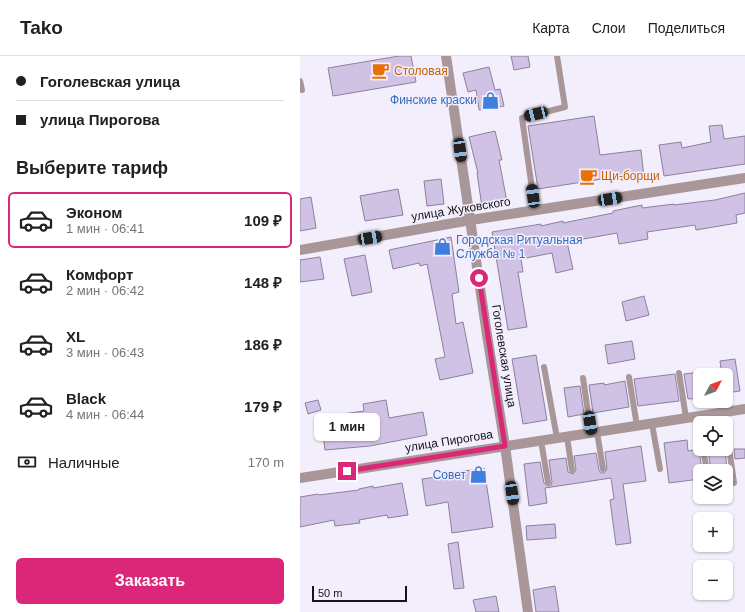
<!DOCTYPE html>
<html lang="ru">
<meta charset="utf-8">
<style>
:root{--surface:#fff;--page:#f6f6f6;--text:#202124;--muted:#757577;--line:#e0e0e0;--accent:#db2777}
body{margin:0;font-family:Arial,sans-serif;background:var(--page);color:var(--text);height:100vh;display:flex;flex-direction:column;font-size:15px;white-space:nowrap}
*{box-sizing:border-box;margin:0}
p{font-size:13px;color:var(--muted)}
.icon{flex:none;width:22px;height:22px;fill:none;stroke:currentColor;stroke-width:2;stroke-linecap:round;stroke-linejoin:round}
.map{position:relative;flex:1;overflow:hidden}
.details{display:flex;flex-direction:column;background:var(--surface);width:300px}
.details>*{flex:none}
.top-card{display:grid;align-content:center;height:88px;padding:0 16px;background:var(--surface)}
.needle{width:26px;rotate:49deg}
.controls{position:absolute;left:393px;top:312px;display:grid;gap:8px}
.controls a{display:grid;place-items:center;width:40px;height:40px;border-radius:6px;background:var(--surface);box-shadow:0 1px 3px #0004;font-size:20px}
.scale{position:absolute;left:12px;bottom:10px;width:95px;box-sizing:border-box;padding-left:4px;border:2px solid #16121d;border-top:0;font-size:11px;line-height:14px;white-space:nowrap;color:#16121d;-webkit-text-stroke:3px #f3eefb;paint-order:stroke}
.end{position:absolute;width:18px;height:18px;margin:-9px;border:5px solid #db2777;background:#fff;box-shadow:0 0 0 2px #fff}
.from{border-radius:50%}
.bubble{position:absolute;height:28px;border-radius:6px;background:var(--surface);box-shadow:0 1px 3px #0004;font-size:13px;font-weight:700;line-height:28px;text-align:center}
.car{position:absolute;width:12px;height:24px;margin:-12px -6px;border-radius:5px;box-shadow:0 0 3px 1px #0007;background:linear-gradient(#222 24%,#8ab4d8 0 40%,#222 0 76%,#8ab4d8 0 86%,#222 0)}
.top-card b{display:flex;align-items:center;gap:14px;height:38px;font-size:15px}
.top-card b+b{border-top:1px solid var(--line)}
.top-card i{width:10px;height:10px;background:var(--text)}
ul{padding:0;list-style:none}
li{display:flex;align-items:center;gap:12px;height:56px;margin:0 8px 6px;padding:0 8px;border:2px solid transparent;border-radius:6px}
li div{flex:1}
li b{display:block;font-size:15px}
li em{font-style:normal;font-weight:700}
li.on{border-color:var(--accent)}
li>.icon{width:36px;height:36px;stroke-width:1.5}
h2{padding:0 16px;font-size:18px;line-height:48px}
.pay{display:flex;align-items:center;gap:10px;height:44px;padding:0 16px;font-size:15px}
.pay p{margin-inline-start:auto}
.action{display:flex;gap:8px;margin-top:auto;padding:8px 16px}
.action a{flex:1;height:46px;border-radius:6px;background:var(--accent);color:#fff;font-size:16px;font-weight:700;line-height:46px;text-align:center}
header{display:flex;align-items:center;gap:24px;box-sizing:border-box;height:56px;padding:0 20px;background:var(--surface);border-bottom:1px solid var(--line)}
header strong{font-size:19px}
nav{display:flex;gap:22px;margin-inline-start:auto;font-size:14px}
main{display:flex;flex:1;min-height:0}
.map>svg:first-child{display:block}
</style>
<header>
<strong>Tako</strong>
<nav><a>Карта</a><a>Слои</a><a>Поделиться</a></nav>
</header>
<main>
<section class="details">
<div class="top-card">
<b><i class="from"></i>Гоголевская улица</b>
<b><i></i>улица Пирогова</b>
</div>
<h2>Выберите тариф</h2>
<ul>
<li class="on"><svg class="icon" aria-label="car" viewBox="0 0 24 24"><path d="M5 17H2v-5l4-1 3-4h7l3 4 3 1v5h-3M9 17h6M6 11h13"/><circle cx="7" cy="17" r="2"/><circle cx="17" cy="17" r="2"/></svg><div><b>Эконом</b><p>1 мин · 06:41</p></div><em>109 ₽</em></li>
<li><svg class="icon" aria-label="car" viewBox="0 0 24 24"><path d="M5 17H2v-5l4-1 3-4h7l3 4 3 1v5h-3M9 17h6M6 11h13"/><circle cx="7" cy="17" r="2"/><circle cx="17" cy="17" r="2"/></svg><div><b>Комфорт</b><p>2 мин · 06:42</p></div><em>148 ₽</em></li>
<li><svg class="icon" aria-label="car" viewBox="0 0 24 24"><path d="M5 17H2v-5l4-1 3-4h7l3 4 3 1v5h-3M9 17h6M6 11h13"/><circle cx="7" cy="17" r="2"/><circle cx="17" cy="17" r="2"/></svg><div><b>XL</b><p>3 мин · 06:43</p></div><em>186 ₽</em></li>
<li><svg class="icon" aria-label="car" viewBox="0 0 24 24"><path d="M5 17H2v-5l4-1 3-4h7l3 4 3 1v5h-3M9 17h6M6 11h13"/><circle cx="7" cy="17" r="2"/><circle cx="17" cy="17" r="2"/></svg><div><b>Black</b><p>4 мин · 06:44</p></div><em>179 ₽</em></li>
</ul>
<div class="pay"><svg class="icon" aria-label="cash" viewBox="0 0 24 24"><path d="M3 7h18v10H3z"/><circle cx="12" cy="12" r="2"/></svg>Наличные<p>170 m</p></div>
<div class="action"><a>Заказать</a></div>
</section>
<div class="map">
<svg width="445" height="556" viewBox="0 0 445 556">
<rect width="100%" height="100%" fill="#f3eefb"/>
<!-- building -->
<path fill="#d0c2e4" stroke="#8c809f" d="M 99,0 L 111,0 L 116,26 L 33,40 L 28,12 Z
M 211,0 L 228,0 L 230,11 L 214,14 Z
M 189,11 L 195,34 L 200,33 L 204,50 L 179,54 L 176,34 L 168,36 L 163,17 Z
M 294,60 L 300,99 L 341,94 L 344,121 L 321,124 L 321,120 L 238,133 L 228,70 Z
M 422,69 L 424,83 L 445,80 L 445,108 L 364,120 L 359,89 L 381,86 L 382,92 L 411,86 L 409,70 Z
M 195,75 L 202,104 L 199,104 L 207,146 L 182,151 L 177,117 L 178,117 L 169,81 Z
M 141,123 L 144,148 L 127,150 L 124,125 Z
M 98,133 L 103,159 L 65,165 L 60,140 Z
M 445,137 L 445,157 L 436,159 L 437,167 L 396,174 L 395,169 L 347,176 L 348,183 L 319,188 L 317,177 L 267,186 L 273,213 L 256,217 L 252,197 L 221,203 L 223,216 L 218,216 L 227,271 L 208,274 L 192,176 L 241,168 L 241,170 L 263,165 L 263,167 L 313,157 L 313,155 L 342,149 L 342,152 L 374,148 L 374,149 L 415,144 Z
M 11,141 L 16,172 L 0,175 L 0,143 Z
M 151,181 L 159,236 L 152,238 L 156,268 L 163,266 L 173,317 L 140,324 L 135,303 L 145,301 L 127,208 L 120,210 L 119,207 L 93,213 L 89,194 Z
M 65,199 L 72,236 L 52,240 L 44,203 Z
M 20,201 L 24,223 L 0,226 L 0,204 Z
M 344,240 L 349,259 L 326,265 L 322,246 Z
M 332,285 L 335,303 L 308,308 L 305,289 Z
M 236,299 L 247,364 L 223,368 L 212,303 Z
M 435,303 L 440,335 L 426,337 L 426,319 L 422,319 L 420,305 Z
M 400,316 L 400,342 L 388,343 L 384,318 Z
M 375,318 L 379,345 L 338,350 L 334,323 Z
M 325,325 L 329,351 L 293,357 L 289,329 L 304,327 L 304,329 Z
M 280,330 L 284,358 L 268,361 L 264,332 Z
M 18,344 L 21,354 L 8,358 L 5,347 Z
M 86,344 L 89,362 L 123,356 L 127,379 L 70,390 L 25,394 L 21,361 L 64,355 L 63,348 Z
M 387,384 L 388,395 L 399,393 L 402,415 L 400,415 L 400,423 L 369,427 L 364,387 Z
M 341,390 L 346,425 L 323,428 L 331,487 L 316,489 L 310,444 L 314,443 L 311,422 L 245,432 L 247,447 L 229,450 L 224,408 L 240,406 L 244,427 L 248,430 L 251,429 L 252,426 L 249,404 L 266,402 L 268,416 L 273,418 L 276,414 L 274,400 L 296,397 L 299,414 L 301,417 L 304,417 L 307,413 L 305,396 Z
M 408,393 L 425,393 L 427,415 L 411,415 Z
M 434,393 L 445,393 L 445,402 L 435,403 Z
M 184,412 L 193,471 L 152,477 L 148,446 L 126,450 L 122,423 L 144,420 L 144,418 Z
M 102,427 L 108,459 L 88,462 L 87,459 L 59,464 L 60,467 L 35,470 L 34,464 L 0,471 L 0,441 L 18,438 L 19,439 L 59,434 L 59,433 L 73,430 L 73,432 Z
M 255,468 L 256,482 L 227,484 L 226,470 Z
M 158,486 L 164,532 L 154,533 L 148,488 Z
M 255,530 L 259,556 L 236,556 L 233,534 Z
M 196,540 L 199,556 L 176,556 L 173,544 Z"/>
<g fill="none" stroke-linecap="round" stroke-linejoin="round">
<!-- lane -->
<path stroke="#a89698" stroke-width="6" d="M 0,25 L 2,34
M 235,154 L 222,62 L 265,51 L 257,0
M 244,311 L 257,382
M 379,317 L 386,362
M 329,321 L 337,370
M 283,322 L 291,377
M 398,361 L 400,374
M 352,368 L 360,413
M 426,370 L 434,427
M 297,376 L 303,413
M 267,381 L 272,414
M 241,385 L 248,426
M 403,393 L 407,415"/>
<!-- street -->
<path stroke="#a89698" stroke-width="10" d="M 146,0 L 187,279 L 205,390 L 228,556
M 0,194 L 171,164 L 445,122
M 0,422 L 445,353"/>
</g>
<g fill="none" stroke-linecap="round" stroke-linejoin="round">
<!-- route -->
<path stroke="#db2777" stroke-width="5" d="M 47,415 L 205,390 L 179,222"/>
</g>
<!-- icons -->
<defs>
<symbol id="cafe-bare" viewBox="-9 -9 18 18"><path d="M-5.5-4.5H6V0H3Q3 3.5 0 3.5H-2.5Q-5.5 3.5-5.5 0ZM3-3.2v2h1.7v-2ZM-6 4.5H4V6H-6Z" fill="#e8710a" stroke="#f3eefb" stroke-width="2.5" paint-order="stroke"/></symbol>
<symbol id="shop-bare" viewBox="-9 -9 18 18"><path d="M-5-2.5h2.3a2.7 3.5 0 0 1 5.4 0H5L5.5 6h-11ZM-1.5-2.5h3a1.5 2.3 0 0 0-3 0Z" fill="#3f7fe0" stroke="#f3eefb" stroke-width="2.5" paint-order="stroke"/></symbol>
</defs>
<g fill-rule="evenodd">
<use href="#cafe-bare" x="68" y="2" width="25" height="25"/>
<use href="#shop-bare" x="178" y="32" width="25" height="25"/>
<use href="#cafe-bare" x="276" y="108" width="25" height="25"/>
<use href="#shop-bare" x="130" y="178" width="25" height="25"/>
<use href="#shop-bare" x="166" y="406" width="25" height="25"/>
</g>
<g text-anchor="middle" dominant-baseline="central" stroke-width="3" stroke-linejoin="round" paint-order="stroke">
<!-- food labels -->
<g font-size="12" fill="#c56008" stroke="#f3eefb" text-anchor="start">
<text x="94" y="15">Столовая</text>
<text x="301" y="120">Щи-борщи</text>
</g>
<!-- shop labels -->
<g font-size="12" fill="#366cbe" stroke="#f3eefb" text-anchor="end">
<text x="177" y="44">Финские краски</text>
<text x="156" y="184" text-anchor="start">Городская Ритуальная<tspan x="156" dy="14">Служба № 1</tspan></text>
<text x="166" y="419">Совет</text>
</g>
<!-- street labels -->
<g font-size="12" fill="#16121d" stroke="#f3eefb">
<text transform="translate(161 153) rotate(-9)">улица Жуковского</text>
<text transform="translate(204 300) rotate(81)">Гоголевская улица</text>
<text transform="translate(149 385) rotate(-9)">улица Пирогова</text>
</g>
</g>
</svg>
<div class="controls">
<a><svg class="needle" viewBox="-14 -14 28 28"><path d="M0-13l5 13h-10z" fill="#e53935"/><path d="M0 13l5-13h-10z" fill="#757577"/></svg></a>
<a><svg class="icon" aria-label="locate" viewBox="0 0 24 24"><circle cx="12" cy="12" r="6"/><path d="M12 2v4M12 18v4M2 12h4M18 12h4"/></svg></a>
<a><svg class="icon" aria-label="layers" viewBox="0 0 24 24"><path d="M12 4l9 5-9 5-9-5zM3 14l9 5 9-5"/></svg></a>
<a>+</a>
<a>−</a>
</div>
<div class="scale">50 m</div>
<i class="end from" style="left:179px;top:222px"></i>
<i class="end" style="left:47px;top:415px"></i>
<div class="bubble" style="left:14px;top:357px;width:66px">1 мин</div>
<i class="car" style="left:236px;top:58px;rotate:256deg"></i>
<i class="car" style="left:160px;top:94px;rotate:172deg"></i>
<i class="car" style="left:233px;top:140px;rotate:352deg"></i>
<i class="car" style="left:310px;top:143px;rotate:81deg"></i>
<i class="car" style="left:70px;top:182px;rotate:80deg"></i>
<i class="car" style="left:290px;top:367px;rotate:171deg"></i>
<i class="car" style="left:212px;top:437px;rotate:172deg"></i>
</div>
</main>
